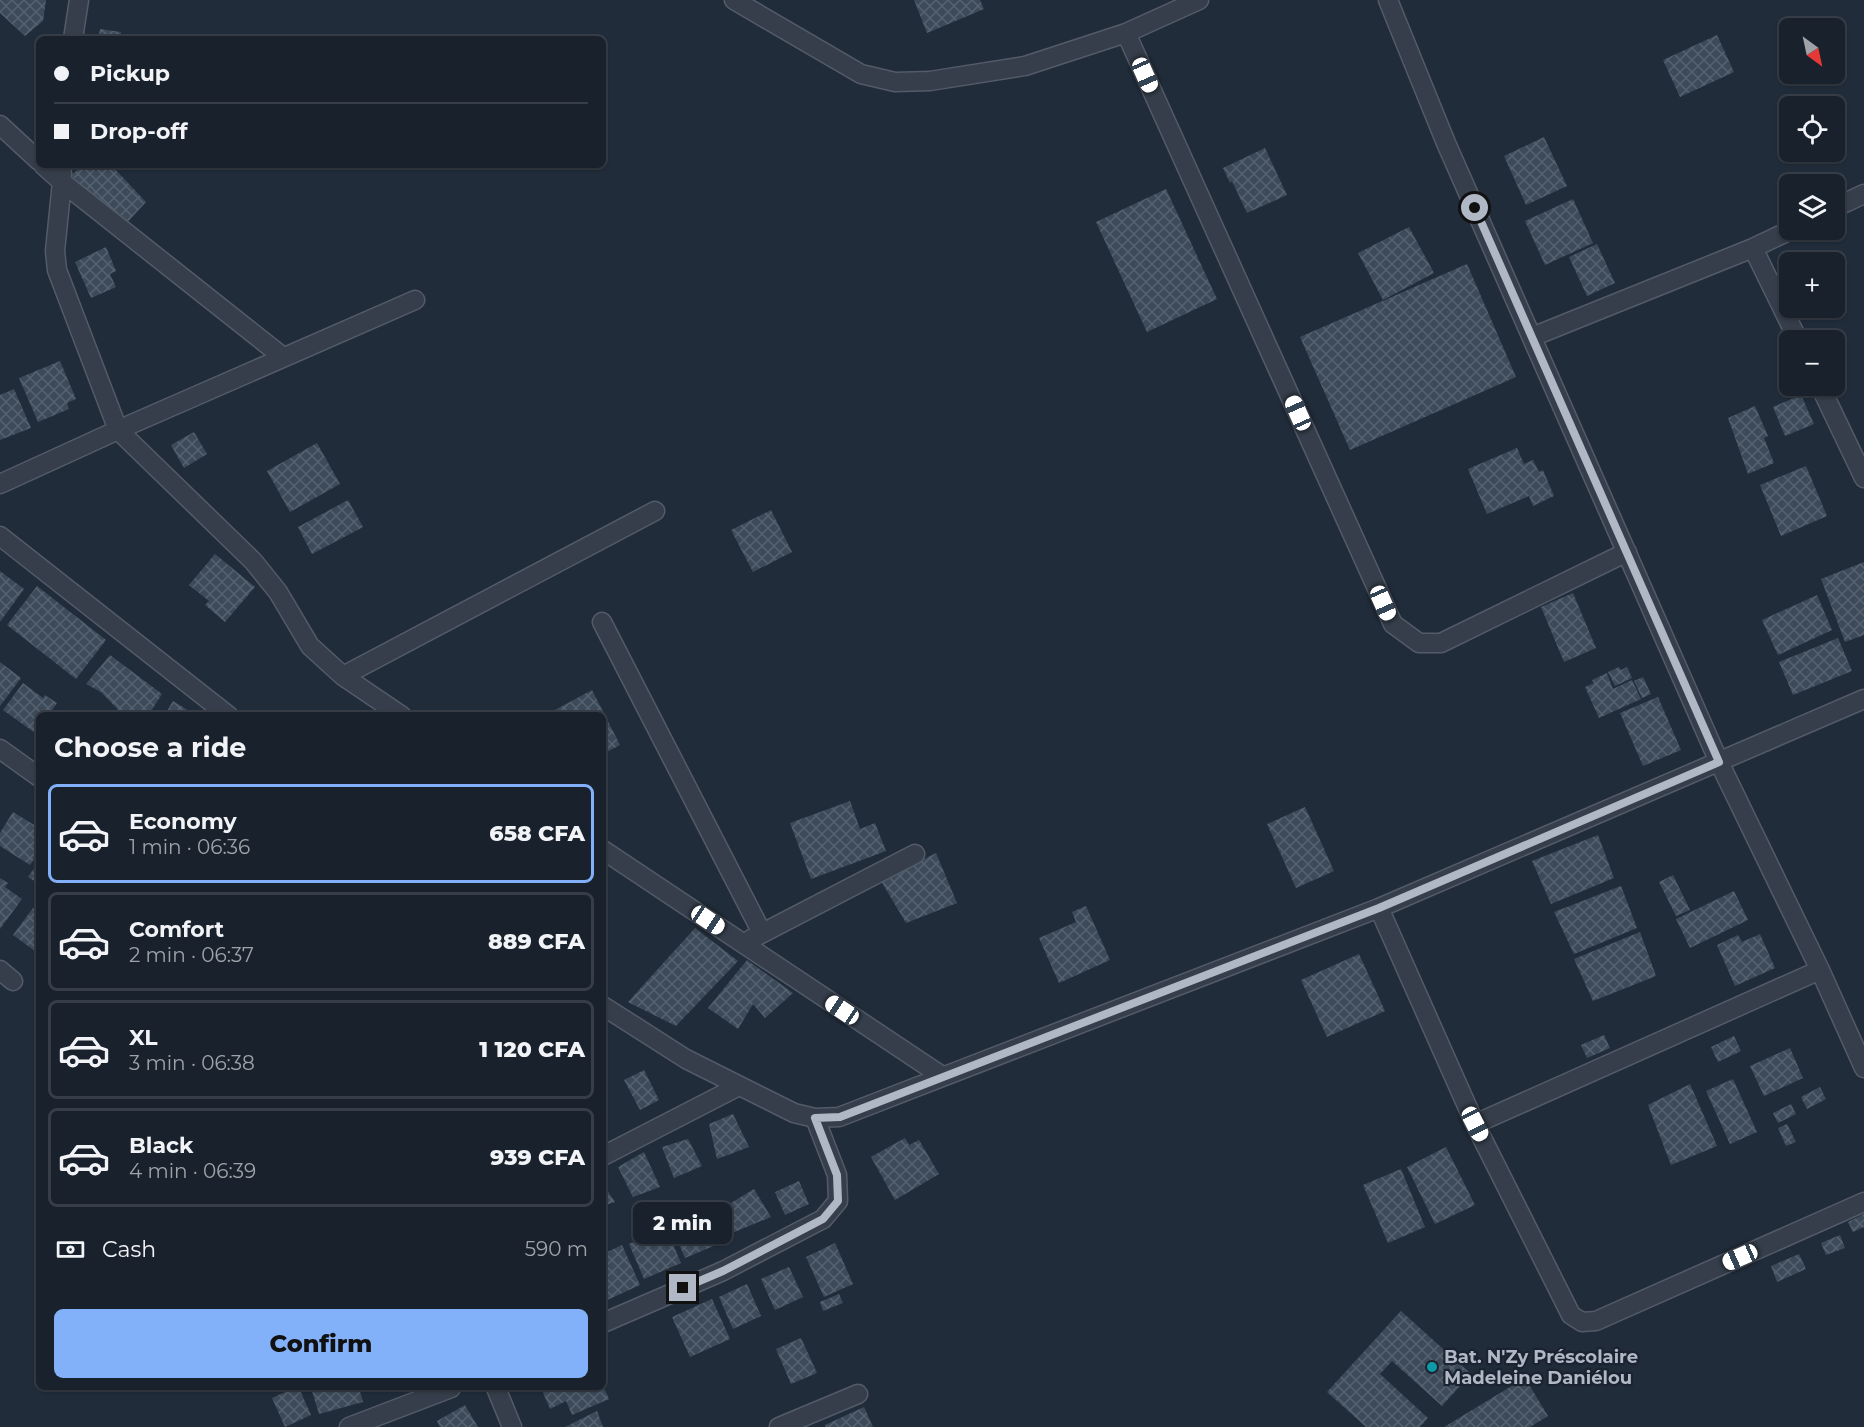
<!DOCTYPE html>
<meta charset="utf-8">
<style>
:root{--surface:#19212c;--page:#262e38;--text:#f1f3f6;--muted:#9fa3a9;--line:#373e48;--accent:#82b1f9}
body{margin:0;font-family:Montserrat,sans-serif;background:var(--page);color:var(--text);height:100vh;display:flex;flex-direction:column;font-size:22px;white-space:nowrap}
*{box-sizing:border-box;margin:0}
p{font-size:20px;color:var(--muted)}
.icon{flex:none;width:33px;height:33px;fill:none;stroke:currentColor;stroke-width:2;stroke-linecap:round;stroke-linejoin:round}
.map{position:relative;flex:1;overflow:hidden}
.side{position:absolute;left:36px;top:712px;width:570px;height:678px;display:flex;flex-direction:column;background:var(--surface);border-radius:9px;box-shadow:0 2px 4px #0004,0 0 0 2px var(--line)}
.side>*{flex:none}
.guide{position:absolute;left:36px;top:36px;width:570px;height:132px;border-radius:9px;box-shadow:0 2px 4px #0004,0 0 0 2px var(--line);display:grid;align-content:center;height:132px;padding:0 18px;background:var(--surface)}
.needle{width:39px;rotate:147deg}
.tools{position:absolute;left:1779px;top:18px;display:grid;gap:12px}
.tools a{display:grid;place-items:center;width:66px;height:66px;border-radius:9px;background:var(--surface);box-shadow:0 2px 4px #0004,0 0 0 2px var(--line);font-size:30px}
.end{position:absolute;width:27px;height:27px;margin:-14px;border:8px solid #b0b8c6;background:#111;box-shadow:0 0 0 3px #111}
.from{border-radius:50%}
.bubble{position:absolute;height:42px;border-radius:9px;background:var(--surface);box-shadow:0 2px 4px #0004,0 0 0 2px var(--line);font-size:20px;font-weight:800;line-height:42px;text-align:center}
.car{position:absolute;width:18px;height:36px;margin:-18px -9px;border-radius:8px;box-shadow:0 0 4px 2px #0007;background:linear-gradient(#fff 24%,#345 0 40%,#fff 0 76%,#345 0 86%,#fff 0)}
.guide b{display:flex;align-items:center;gap:21px;height:57px;font-size:22px}
.guide b+b{border-top:2px solid var(--line)}
.guide i{width:15px;height:15px;background:var(--text)}
ul{padding:0;list-style:none}
li{display:flex;align-items:center;gap:18px;height:99px;margin:0 12px 9px;padding:0 6px;border:3px solid var(--line);border-radius:9px}
li div{flex:1}
li b{display:block;font-size:22px}
li em{font-style:normal;font-weight:800}
li.selected{border-color:var(--accent)}
li>.icon{width:54px;height:54px;stroke-width:1.5}
h2{padding:0 18px;font-size:27px;line-height:72px}
.pay{display:flex;align-items:center;gap:15px;height:66px;padding:0 18px;font-size:22px}
.pay p{margin-inline-start:auto}
.button{display:flex;gap:12px;margin-top:auto;padding:12px 18px}
.button a{flex:1;height:69px;border-radius:9px;background:var(--accent);color:#111;font-size:24px;font-weight:800;line-height:69px;text-align:center}
.map>svg:first-child{display:block}
</style>
<div class="map">
<svg width="1864" height="1427" viewBox="0 0 1864 1427">
<defs>
<pattern id="building-cross-hatch" width="8" height="8" patternUnits="userSpaceOnUse" patternTransform="scale(1.5)"><rect width="8" height="8" fill="#3d4a59"/><path d="M0 0l8 8M0 8l8-8" fill="none" stroke="#56626f"/></pattern>
</defs>
<rect width="100%" height="100%" fill="#212c3a"/>
<!-- building -->
<path fill="url(#building-cross-hatch)" d="M 0,0 L 46,0 L 43,21 L 25,36 L 0,13 Z
M 914,0 L 980,0 L 984,9 L 927,33 Z
M 100,29 L 121,32 L 120,39 L 98,39 Z
M 1717,35 L 1734,72 L 1680,97 L 1663,60 Z
M 1544,137 L 1567,186 L 1526,205 L 1504,156 Z
M 1265,148 L 1287,195 L 1247,213 L 1232,181 L 1230,183 L 1223,168 Z
M 84,165 L 111,165 L 146,202 L 123,227 L 71,175 Z
M 1166,189 L 1217,299 L 1147,332 L 1096,222 Z
M 1573,199 L 1593,243 L 1545,265 L 1525,221 Z
M 1409,227 L 1434,273 L 1383,300 L 1358,253 Z
M 1597,244 L 1615,283 L 1587,296 L 1569,257 Z
M 106,247 L 116,271 L 110,274 L 116,287 L 91,298 L 75,262 Z
M 1467,264 L 1516,377 L 1350,450 L 1300,337 Z
M 60,361 L 76,399 L 67,403 L 69,409 L 38,422 L 19,378 Z
M 14,389 L 31,428 L 0,440 L 0,395 Z
M 1801,395 L 1814,424 L 1785,436 L 1773,407 Z
M 1755,406 L 1768,436 L 1764,438 L 1774,463 L 1748,474 L 1728,418 Z
M 194,432 L 207,454 L 184,468 L 171,445 Z
M 317,443 L 340,484 L 290,512 L 267,471 Z
M 1517,448 L 1524,464 L 1533,460 L 1539,472 L 1543,470 L 1554,496 L 1533,506 L 1529,496 L 1487,514 L 1468,469 Z
M 1806,466 L 1827,516 L 1781,536 L 1760,485 Z
M 348,500 L 363,527 L 312,554 L 298,527 Z
M 771,510 L 792,552 L 753,572 L 731,530 Z
M 215,554 L 255,587 L 225,622 L 205,605 L 209,601 L 189,585 Z
M 1864,562 L 1864,635 L 1845,642 L 1821,579 Z
M 0,571 L 24,589 L 0,622 Z
M 37,586 L 106,640 L 76,679 L 7,625 Z
M 1573,593 L 1596,648 L 1564,662 L 1541,607 Z
M 1817,595 L 1832,630 L 1778,655 L 1762,620 Z
M 1838,638 L 1852,671 L 1793,695 L 1779,662 Z
M 110,655 L 162,694 L 148,716 L 124,716 L 101,692 L 86,684 Z
M 0,662 L 21,678 L 0,706 Z
M 1619,667 L 1621,670 L 1627,667 L 1632,678 L 1615,686 L 1608,672 Z
M 1607,673 L 1613,689 L 1632,680 L 1641,699 L 1599,718 L 1585,687 L 1594,683 L 1592,680 Z
M 1643,677 L 1651,694 L 1642,698 L 1634,681 Z
M 23,683 L 43,698 L 45,695 L 57,703 L 48,716 L 39,716 L 39,727 L 35,733 L 3,710 Z
M 592,690 L 620,745 L 603,754 L 603,716 L 544,716 Z
M 1658,697 L 1681,750 L 1643,766 L 1620,713 Z
M 173,701 L 197,716 L 164,716 Z
M 850,801 L 860,829 L 875,823 L 886,851 L 811,879 L 790,823 Z
M 1305,807 L 1334,871 L 1296,888 L 1267,824 Z
M 13,812 L 39,828 L 39,852 L 30,865 L 0,846 L 0,833 Z
M 1598,835 L 1614,878 L 1551,904 L 1532,861 Z
M 936,853 L 957,903 L 906,923 L 881,881 Z
M 39,861 L 39,884 L 28,877 Z
M 1673,875 L 1690,910 L 1676,916 L 1659,882 Z
M 0,878 L 8,883 L 5,887 L 22,899 L 0,929 Z
M 1621,886 L 1637,928 L 1574,954 L 1554,912 Z
M 1734,891 L 1748,920 L 1690,948 L 1676,919 Z
M 1086,906 L 1110,960 L 1059,983 L 1039,938 L 1076,922 L 1072,912 Z
M 33,908 L 39,912 L 39,954 L 13,935 Z
M 695,928 L 738,961 L 676,1026 L 628,1002 Z
M 1640,932 L 1656,976 L 1593,1001 L 1574,959 Z
M 1760,934 L 1775,968 L 1735,986 L 1717,945 L 1738,935 L 1742,942 Z
M 1359,954 L 1385,1011 L 1327,1037 L 1301,980 Z
M 747,960 L 793,993 L 765,1018 L 753,1004 L 738,1029 L 708,1008 Z
M 1604,1035 L 1610,1048 L 1587,1058 L 1581,1045 Z
M 1734,1036 L 1741,1051 L 1718,1062 L 1711,1047 Z
M 1790,1048 L 1803,1078 L 1764,1096 L 1750,1066 Z
M 644,1070 L 659,1100 L 640,1110 L 624,1080 Z
M 1733,1079 L 1757,1132 L 1730,1144 L 1706,1091 Z
M 1690,1084 L 1717,1146 L 1671,1165 L 1648,1105 Z
M 1820,1087 L 1826,1099 L 1807,1109 L 1801,1097 Z
M 1791,1104 L 1796,1114 L 1778,1123 L 1773,1113 Z
M 733,1114 L 749,1147 L 717,1159 L 709,1124 Z
M 1787,1124 L 1796,1142 L 1786,1146 L 1778,1128 Z
M 905,1138 L 909,1145 L 919,1140 L 939,1174 L 895,1200 L 871,1157 Z
M 688,1139 L 702,1166 L 674,1178 L 662,1147 Z
M 1446,1147 L 1475,1205 L 1435,1224 L 1407,1167 Z
M 644,1152 L 660,1187 L 633,1197 L 618,1167 Z
M 1401,1169 L 1425,1227 L 1388,1243 L 1363,1185 Z
M 799,1181 L 809,1204 L 785,1215 L 775,1192 Z
M 603,1184 L 615,1202 L 603,1206 Z
M 754,1189 L 771,1217 L 732,1233 L 721,1209 Z
M 701,1212 L 716,1245 L 685,1258 L 671,1226 Z
M 1864,1214 L 1864,1227 L 1853,1232 L 1848,1222 Z
M 666,1228 L 681,1263 L 644,1279 L 629,1244 Z
M 1840,1235 L 1845,1248 L 1826,1255 L 1821,1243 Z
M 835,1243 L 853,1284 L 824,1297 L 806,1257 Z
M 622,1245 L 640,1285 L 603,1302 L 603,1254 Z
M 1799,1254 L 1806,1269 L 1777,1282 L 1771,1266 Z
M 789,1267 L 803,1297 L 775,1310 L 761,1279 Z
M 747,1284 L 761,1316 L 733,1329 L 719,1297 Z
M 839,1294 L 843,1303 L 823,1311 L 820,1302 Z
M 712,1299 L 730,1339 L 690,1357 L 672,1317 Z
M 1401,1311 L 1471,1374 L 1442,1406 L 1392,1361 L 1380,1374 L 1428,1418 L 1420,1427 L 1366,1427 L 1327,1392 Z
M 801,1338 L 817,1373 L 791,1384 L 776,1349 Z
M 1525,1378 L 1548,1416 L 1530,1427 L 1444,1427 Z
M 294,1388 L 299,1388 L 311,1415 L 285,1427 L 272,1398 Z
M 311,1388 L 359,1388 L 363,1402 L 319,1414 Z
M 541,1388 L 604,1388 L 609,1399 L 572,1415 L 566,1401 L 550,1409 Z
M 465,1405 L 478,1427 L 440,1427 L 437,1421 Z
M 864,1407 L 873,1427 L 826,1427 L 825,1425 Z
M 597,1411 L 603,1427 L 565,1427 Z"/>
<g fill="none" stroke-linecap="round" stroke-linejoin="round">
<defs>
<path id="minor" d="M 734,0 L 861,74 L 895,82 L 930,81 L 1025,66 L 1126,33 L 1199,0
M 1388,0 L 1446,143 L 1719,762 L 1820,970 L 1864,1068
M 1126,33 L 1393,624 L 1419,643 L 1441,643 L 1627,552
M 73,39 L 79,0
M 0,125 L 39,161
M 43,165 L 62,182 L 55,251 L 57,270 L 118,430 L 415,300
M 62,173 L 62,182 L 283,357
M 1834,208 L 1864,194
M 1753,248 L 1798,340
M 1532,337 L 1753,248 L 1791,230
M 1820,386 L 1864,478
M 0,484 L 118,430 L 253,561 L 278,592 L 310,646 L 343,676 L 402,716
M 0,536 L 229,716
M 602,622 L 762,933
M 343,676 L 655,511
M 0,749 L 39,777
M 603,850 L 942,1076
M 1379,908 L 1475,1124 L 1571,1315 L 1582,1322 L 1596,1321 L 1864,1202
M 751,939 L 915,854
M 0,970 L 13,981
M 603,1006 L 686,1059 L 794,1113 L 815,1118 L 839,1117 L 1379,908 L 1864,699
M 1475,1124 L 1820,970
M 603,1156 L 739,1086
M 603,1323 L 723,1271 L 823,1219 L 838,1201 L 837,1175 L 815,1118
M 496,1388 L 512,1427
M 349,1427 L 451,1388
M 779,1427 L 858,1394"/>
</defs>
<!-- minor casing -->
<use href="#minor" stroke="#535b68" stroke-width="21"/>
<!-- minor -->
<use href="#minor" stroke="#353e4a" stroke-width="18"/>
</g>
<g fill="none" stroke-linecap="round" stroke-linejoin="round">
<!-- route -->
<path stroke="#b0b8c6" stroke-width="8" d="M 683,1288 L 723,1271 L 823,1219 L 838,1201 L 837,1175 L 815,1118 L 840,1117 L 1379,908 L 1719,762 L 1475,208"/>
</g>
<!-- markers -->
<circle fill="#0f9aa8" stroke="#1a232f" stroke-width="2" cx="1432" cy="1367" r="6"/>
<g text-anchor="middle" dominant-baseline="central" stroke-width="4.5" stroke-linejoin="round" paint-order="stroke">
<!-- poi labels -->
<g font-size="18" font-weight="bold" fill="#b0b8c6" stroke="#1a232f" text-anchor="start">
<text x="1444" y="1357">Bat. N'Zy Préscolaire<tspan x="1444" dy="21">Madeleine Daniélou</tspan></text>
</g>
</g>
</svg>
<div class="tools">
<a><svg class="needle" viewBox="-14 -14 28 28"><path d="M0-13l5 13h-10z" fill="#e53935"/><path d="M0 13l5-13h-10z" fill="#9fa3a9"/></svg></a>
<a><svg class="icon" aria-label="locate" viewBox="0 0 24 24"><circle cx="12" cy="12" r="6"/><path d="M12 2v4M12 18v4M2 12h4M18 12h4"/></svg></a>
<a><svg class="icon" aria-label="layers" viewBox="0 0 24 24"><path d="M12 4l9 5-9 5-9-5zM3 14l9 5 9-5"/></svg></a>
<a>+</a>
<a>−</a>
</div>
<i class="end from" style="left:1475px;top:208px"></i>
<i class="end" style="left:683px;top:1288px"></i>
<div class="bubble" style="left:633px;top:1202px;width:99px">2 min</div>
<i class="car" style="left:1145px;top:75px;rotate:156deg"></i>
<i class="car" style="left:1298px;top:413px;rotate:336deg"></i>
<i class="car" style="left:1383px;top:603px;rotate:156deg"></i>
<i class="car" style="left:708px;top:920px;rotate:124deg"></i>
<i class="car" style="left:842px;top:1010px;rotate:304deg"></i>
<i class="car" style="left:1475px;top:1124px;rotate:153deg"></i>
<i class="car" style="left:1740px;top:1257px;rotate:246deg"></i>
<div class="guide">
<b><i class="from"></i>Pickup</b>
<b><i></i>Drop-off</b>
</div>
<section class="side">
<h2>Choose a ride</h2>
<ul>
<li class="selected"><svg class="icon" aria-label="car" viewBox="0 0 24 24"><path d="M5 17H2v-5l4-1 3-4h7l3 4 3 1v5h-3M9 17h6M6 11h13"/><circle cx="7" cy="17" r="2"/><circle cx="17" cy="17" r="2"/></svg><div><b>Economy</b><p>1 min · 06:36</p></div><em>658 CFA</em></li>
<li><svg class="icon" aria-label="car" viewBox="0 0 24 24"><path d="M5 17H2v-5l4-1 3-4h7l3 4 3 1v5h-3M9 17h6M6 11h13"/><circle cx="7" cy="17" r="2"/><circle cx="17" cy="17" r="2"/></svg><div><b>Comfort</b><p>2 min · 06:37</p></div><em>889 CFA</em></li>
<li><svg class="icon" aria-label="car" viewBox="0 0 24 24"><path d="M5 17H2v-5l4-1 3-4h7l3 4 3 1v5h-3M9 17h6M6 11h13"/><circle cx="7" cy="17" r="2"/><circle cx="17" cy="17" r="2"/></svg><div><b>XL</b><p>3 min · 06:38</p></div><em>1 120 CFA</em></li>
<li><svg class="icon" aria-label="car" viewBox="0 0 24 24"><path d="M5 17H2v-5l4-1 3-4h7l3 4 3 1v5h-3M9 17h6M6 11h13"/><circle cx="7" cy="17" r="2"/><circle cx="17" cy="17" r="2"/></svg><div><b>Black</b><p>4 min · 06:39</p></div><em>939 CFA</em></li>
</ul>
<div class="pay"><svg class="icon" aria-label="cash" viewBox="0 0 24 24"><path d="M3 7h18v10H3z"/><circle cx="12" cy="12" r="2"/></svg>Cash<p>590 m</p></div>
<div class="button"><a>Confirm</a></div>
</section>
</div>
